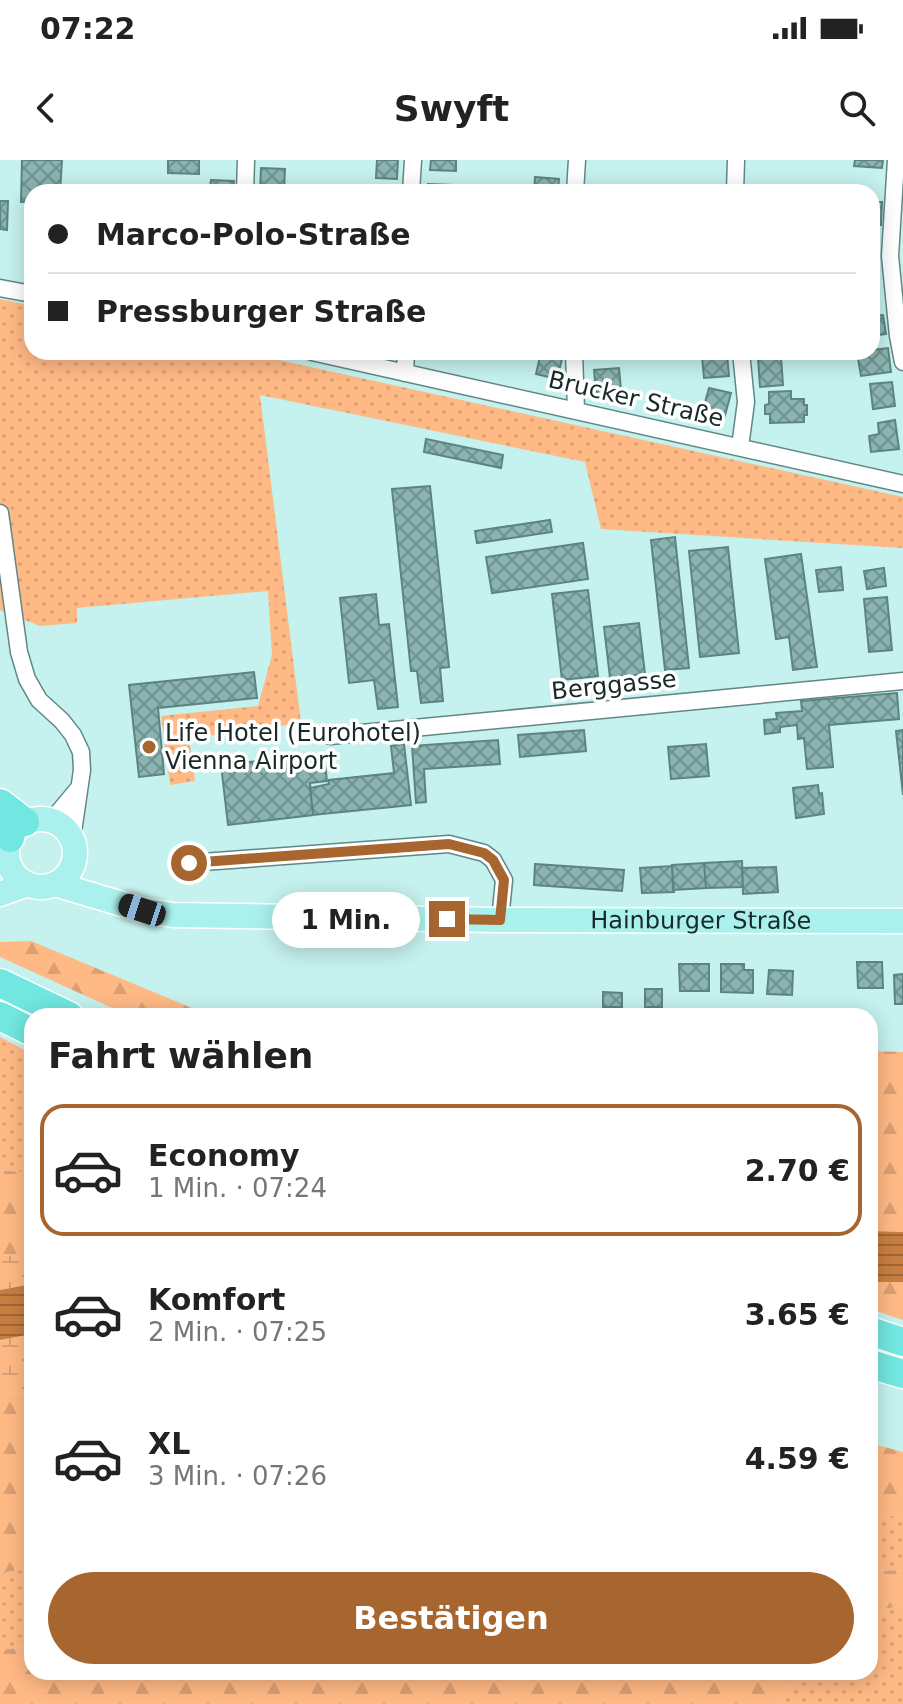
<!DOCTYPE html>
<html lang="de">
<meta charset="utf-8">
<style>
:root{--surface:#fff;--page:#f6f6f6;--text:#222;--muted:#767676;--line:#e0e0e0;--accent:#a76530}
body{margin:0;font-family:"DejaVu Sans",sans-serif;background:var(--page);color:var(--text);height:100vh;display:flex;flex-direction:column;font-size:30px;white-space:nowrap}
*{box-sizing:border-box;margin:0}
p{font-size:26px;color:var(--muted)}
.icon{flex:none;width:44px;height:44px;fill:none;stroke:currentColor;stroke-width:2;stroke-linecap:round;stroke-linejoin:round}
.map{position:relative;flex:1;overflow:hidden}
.side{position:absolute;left:24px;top:848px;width:854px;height:672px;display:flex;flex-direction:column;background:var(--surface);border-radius:24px;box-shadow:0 4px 20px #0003}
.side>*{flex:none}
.banner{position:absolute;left:24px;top:24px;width:856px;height:176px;border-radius:24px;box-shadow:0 4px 20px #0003;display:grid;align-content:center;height:176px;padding:0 24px;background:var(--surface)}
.end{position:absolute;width:36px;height:36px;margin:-18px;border:10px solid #a76530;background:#fff;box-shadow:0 0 0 4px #fff}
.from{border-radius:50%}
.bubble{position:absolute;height:56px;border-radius:28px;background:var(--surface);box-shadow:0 4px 20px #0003;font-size:26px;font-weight:700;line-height:56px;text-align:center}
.car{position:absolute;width:24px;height:48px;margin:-24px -12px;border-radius:10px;box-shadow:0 0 6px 2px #0007;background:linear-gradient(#222 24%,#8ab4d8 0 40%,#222 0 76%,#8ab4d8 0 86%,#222 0)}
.banner b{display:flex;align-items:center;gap:28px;height:76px;font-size:30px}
.banner b+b{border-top:2px solid var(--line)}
.banner i{width:20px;height:20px;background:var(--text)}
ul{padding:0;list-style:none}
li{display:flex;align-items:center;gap:24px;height:132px;margin:0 16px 12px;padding:0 8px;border:4px solid transparent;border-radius:24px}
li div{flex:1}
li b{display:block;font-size:30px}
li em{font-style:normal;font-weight:700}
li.active{border-color:var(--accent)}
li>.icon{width:72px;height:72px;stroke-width:1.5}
h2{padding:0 24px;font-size:36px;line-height:96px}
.button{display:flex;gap:16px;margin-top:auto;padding:16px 24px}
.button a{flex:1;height:92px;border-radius:48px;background:var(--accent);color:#fff;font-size:32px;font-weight:700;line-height:92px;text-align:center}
.status{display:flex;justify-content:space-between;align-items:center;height:56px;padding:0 40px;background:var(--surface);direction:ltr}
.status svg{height:22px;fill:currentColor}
header{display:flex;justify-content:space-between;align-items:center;height:104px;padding:0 24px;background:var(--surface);font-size:36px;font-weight:700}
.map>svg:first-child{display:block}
</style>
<div class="status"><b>07:22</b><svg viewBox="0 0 49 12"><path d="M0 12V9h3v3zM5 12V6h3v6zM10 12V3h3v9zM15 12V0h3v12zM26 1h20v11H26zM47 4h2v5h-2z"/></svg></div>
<header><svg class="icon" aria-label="back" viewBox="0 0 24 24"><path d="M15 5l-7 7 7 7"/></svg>Swyft<svg class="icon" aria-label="search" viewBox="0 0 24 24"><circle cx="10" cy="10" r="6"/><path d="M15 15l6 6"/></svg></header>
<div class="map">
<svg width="903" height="1544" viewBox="0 0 903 1544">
<defs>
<pattern id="grass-dots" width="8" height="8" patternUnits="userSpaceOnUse" patternTransform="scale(2)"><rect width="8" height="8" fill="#ffb985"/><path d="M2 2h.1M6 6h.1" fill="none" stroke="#da9f73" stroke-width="1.8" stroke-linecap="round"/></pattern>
<pattern id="forest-firs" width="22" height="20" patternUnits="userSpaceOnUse" patternTransform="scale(2)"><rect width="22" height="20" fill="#ffb985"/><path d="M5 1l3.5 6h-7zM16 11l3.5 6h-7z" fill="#da9f73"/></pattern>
<pattern id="wetland-marsh" width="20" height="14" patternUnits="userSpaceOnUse" patternTransform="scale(2)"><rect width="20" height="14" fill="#ffb985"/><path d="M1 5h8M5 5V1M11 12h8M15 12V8" fill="none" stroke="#da9f73"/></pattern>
<pattern id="water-rules" width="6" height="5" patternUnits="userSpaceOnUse" patternTransform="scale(2)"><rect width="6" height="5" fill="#c97e41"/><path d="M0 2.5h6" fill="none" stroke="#a26736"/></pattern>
<pattern id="building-cross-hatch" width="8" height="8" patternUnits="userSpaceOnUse" patternTransform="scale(2)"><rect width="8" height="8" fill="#8ab4b1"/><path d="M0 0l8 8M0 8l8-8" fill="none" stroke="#709290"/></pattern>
</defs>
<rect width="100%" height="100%" fill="#c5f1ee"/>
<!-- grass -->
<path fill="url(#grass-dots)" d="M 0,139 L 32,146 L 32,192 L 243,192 L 903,337 L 903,388 L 601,369 L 585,302 L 260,235 L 301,563 L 189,578 L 195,621 L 170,625 L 161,556 L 258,546 L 272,495 L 268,431 L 77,448 L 77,463 L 40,466 L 0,450 Z
M 0,877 L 32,894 L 32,1013 L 0,1010 Z
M 870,1339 L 873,1350 L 903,1359 L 903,1410 L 870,1411 Z
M 32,1408 L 32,1486 L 0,1490 L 0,1413 Z
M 903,1446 L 903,1544 L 774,1544 L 804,1512 L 870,1512 L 870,1451 Z"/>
<!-- forest -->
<path fill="url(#forest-firs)" d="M 31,781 L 211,856 L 130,856 L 0,797 L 0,782 Z
M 870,891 L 903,892 L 903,1072 L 870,1071 Z
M 0,1010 L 32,1013 L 32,1098 L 0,1095 Z
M 870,1122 L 903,1122 L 903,1160 L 870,1149 Z
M 0,1233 L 32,1234 L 32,1408 L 0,1413 Z
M 870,1283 L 903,1292 L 903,1359 L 873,1350 L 870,1339 Z
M 903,1410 L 903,1446 L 870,1451 L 870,1411 Z
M 32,1486 L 32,1512 L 804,1512 L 774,1544 L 0,1544 L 0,1490 Z"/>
<!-- wetland -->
<path fill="url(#wetland-marsh)" d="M 0,1095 L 32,1098 L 32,1124 L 0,1130 Z
M 32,1174 L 32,1234 L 0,1233 L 0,1180 Z"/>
<!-- water -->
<path fill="url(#water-rules)" d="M 870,1071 L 903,1072 L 903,1122 L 870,1122 Z
M 32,1124 L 32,1174 L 0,1180 L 0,1130 Z"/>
<!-- building -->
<path fill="url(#building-cross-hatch)" stroke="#5c8481" stroke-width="2" d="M 22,0 L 62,0 L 60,32 L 32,32 L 32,42 L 21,42 Z
M 168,0 L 199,0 L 199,14 L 168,13 Z
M 377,0 L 398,0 L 397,19 L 376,18 Z
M 431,0 L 456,0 L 456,11 L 430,10 Z
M 855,0 L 883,0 L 882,8 L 854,6 Z
M 261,8 L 285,9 L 284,32 L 260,31 Z
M 535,17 L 559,19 L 558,32 L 534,32 Z
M 211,20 L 234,21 L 233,32 L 223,32 L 223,27 L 210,27 Z
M 428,24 L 453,25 L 453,32 L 428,32 Z
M 0,41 L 8,41 L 7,70 L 0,69 Z
M 872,42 L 882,42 L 881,65 L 872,65 Z
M 874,153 L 874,156 L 883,155 L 886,174 L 872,176 L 872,154 Z
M 888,188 L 891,212 L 861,216 L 857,193 L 872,192 L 872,190 Z
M 541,192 L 563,195 L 557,219 L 536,214 Z
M 727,194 L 729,216 L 704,218 L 702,196 Z
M 781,197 L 783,225 L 760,227 L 758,198 Z
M 619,208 L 621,230 L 596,232 L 594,210 Z
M 892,222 L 895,246 L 873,249 L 870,224 Z
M 709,228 L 731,233 L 724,259 L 702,253 Z
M 791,231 L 791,239 L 804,239 L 804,245 L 807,245 L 807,255 L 804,255 L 804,262 L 770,263 L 770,254 L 765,254 L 765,245 L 769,244 L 769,232 Z
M 895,260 L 899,289 L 871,292 L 869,276 L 879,274 L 878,263 Z
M 426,279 L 503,295 L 501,308 L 424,292 Z
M 430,326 L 449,507 L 440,508 L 443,541 L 421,543 L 417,511 L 411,511 L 392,329 Z
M 550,360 L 552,372 L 477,383 L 475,371 Z
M 675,377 L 689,508 L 665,510 L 651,380 Z
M 583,383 L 588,419 L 492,433 L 486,397 Z
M 728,387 L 739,493 L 700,497 L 689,391 Z
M 801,394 L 817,507 L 793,510 L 789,477 L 776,479 L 765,399 Z
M 841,407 L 843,430 L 819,432 L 816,410 Z
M 884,408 L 886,426 L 867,429 L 864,411 Z
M 588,430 L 598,516 L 562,520 L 552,434 Z
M 376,434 L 379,465 L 389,464 L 398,547 L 378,549 L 374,520 L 349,523 L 340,438 Z
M 887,437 L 892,490 L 869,492 L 864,439 Z
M 639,463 L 645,514 L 610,518 L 604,467 Z
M 254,512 L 257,538 L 158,548 L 164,614 L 139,617 L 129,525 Z
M 897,533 L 899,559 L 829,565 L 833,607 L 807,609 L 804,578 L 798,579 L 797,565 L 780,567 L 780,572 L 765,574 L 764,560 L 777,559 L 776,553 L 802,551 L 801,541 Z
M 584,570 L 586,591 L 520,597 L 518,575 Z
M 903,570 L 903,635 L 896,571 Z
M 498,580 L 500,604 L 424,609 L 426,642 L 416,643 L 412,586 Z
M 404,584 L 411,645 L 313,655 L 310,628 L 329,624 L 329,620 L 394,613 L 391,586 Z
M 706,584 L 709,616 L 671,619 L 668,587 Z
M 324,594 L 327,621 L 310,623 L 313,655 L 228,665 L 221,605 Z
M 818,625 L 819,634 L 822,633 L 824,654 L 796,658 L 793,628 Z
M 742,701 L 743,727 L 706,728 L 704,703 Z
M 704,703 L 706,728 L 673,730 L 672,705 Z
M 535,704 L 624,710 L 622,731 L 534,725 Z
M 672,706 L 674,732 L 642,733 L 640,708 Z
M 776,707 L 778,732 L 743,734 L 742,708 Z
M 857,802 L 882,802 L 883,828 L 858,828 Z
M 679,804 L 709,804 L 709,831 L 680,831 Z
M 721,804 L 744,804 L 744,810 L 753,810 L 753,833 L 721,832 Z
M 769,810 L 793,811 L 792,835 L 767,834 Z
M 903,814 L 903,844 L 895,844 L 894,815 Z
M 645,829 L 662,829 L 662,847 L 645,847 Z
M 603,832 L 622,833 L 622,847 L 603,847 Z"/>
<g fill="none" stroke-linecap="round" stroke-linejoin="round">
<defs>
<path id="street" d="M 896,0 L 890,96 L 898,176 L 903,202
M 245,32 L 246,0
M 411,32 L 413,0
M 575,32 L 577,0
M 735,32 L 736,0
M 0,128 L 32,134
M 312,192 L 903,324
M 574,192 L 576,250
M 405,213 L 406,192
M 740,287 L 746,242 L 741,192
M 0,353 L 19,492 L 27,519 L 39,540 L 62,561 L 73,575 L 81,592 L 82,610 L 72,679
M 330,576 L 903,521
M 52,660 L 78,629
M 189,703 L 449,684 L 484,693 L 493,700 L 504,720 L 500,760"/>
<g id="primary">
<circle cx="41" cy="693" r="34"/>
<path id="s1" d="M 55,724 L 142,750 L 173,755 L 500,760 L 903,761"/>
<path d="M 0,734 L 28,724"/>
</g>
<path id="highway" d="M 0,643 L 25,662
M 0,668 L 10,678
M 0,823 L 69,856
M 0,856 L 32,872
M 870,1171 L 903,1182
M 870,1204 L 903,1214"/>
</defs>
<!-- street casing -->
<use href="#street" stroke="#608886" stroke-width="19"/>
<!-- primary casing -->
<use href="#primary" stroke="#fff" stroke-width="27"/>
<!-- highway casing -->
<use href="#highway" stroke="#fff" stroke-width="31"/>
<!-- street -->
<use href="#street" stroke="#fff" stroke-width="16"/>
<!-- primary -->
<use href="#primary" stroke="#aaf0ec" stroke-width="24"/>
<!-- highway -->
<use href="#highway" stroke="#72e6e0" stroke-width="28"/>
</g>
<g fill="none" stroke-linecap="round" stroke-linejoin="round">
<!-- route -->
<path stroke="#a76530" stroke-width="10" d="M 189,703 L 449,684 L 484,693 L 493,700 L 504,720 L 500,760 L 447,759"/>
</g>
<!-- markers -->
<circle fill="#a76530" stroke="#fff" stroke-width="3" cx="149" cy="587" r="8"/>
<g text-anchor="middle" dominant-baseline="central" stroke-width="7" stroke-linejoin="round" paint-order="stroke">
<!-- street labels -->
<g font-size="24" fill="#182928" stroke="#fff">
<text transform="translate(636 239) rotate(13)">Brucker Straße</text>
<text transform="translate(614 525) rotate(-6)">Berggasse</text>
<text stroke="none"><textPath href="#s1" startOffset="650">Hainburger Straße</textPath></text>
</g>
<!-- poi labels -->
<g font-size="24" fill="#182928" stroke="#fff" text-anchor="start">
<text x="165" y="573">Life Hotel (Eurohotel)<tspan x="165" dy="28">Vienna Airport</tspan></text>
</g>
</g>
</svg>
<i class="end from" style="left:189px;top:703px"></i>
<i class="end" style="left:447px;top:759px"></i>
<div class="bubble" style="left:272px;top:732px;width:148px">1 Min.</div>
<i class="car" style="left:142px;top:750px;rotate:288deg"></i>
<div class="banner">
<b><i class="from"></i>Marco-Polo-Straße</b>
<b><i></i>Pressburger Straße</b>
</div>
<section class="side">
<h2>Fahrt wählen</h2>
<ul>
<li class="active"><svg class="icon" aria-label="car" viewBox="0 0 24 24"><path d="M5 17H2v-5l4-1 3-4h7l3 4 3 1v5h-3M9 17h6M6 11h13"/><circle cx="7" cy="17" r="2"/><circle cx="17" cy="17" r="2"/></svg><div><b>Economy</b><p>1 Min. · 07:24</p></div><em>2.70 €</em></li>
<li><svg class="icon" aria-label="car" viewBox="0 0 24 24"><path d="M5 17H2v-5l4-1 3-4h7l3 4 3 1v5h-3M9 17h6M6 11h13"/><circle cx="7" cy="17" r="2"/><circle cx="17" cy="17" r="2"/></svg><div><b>Komfort</b><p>2 Min. · 07:25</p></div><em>3.65 €</em></li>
<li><svg class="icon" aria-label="car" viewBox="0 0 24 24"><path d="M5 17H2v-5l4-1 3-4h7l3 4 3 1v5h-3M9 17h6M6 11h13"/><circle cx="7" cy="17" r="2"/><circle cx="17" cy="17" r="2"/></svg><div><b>XL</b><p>3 Min. · 07:26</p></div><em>4.59 €</em></li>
</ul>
<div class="button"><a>Bestätigen</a></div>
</section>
</div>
